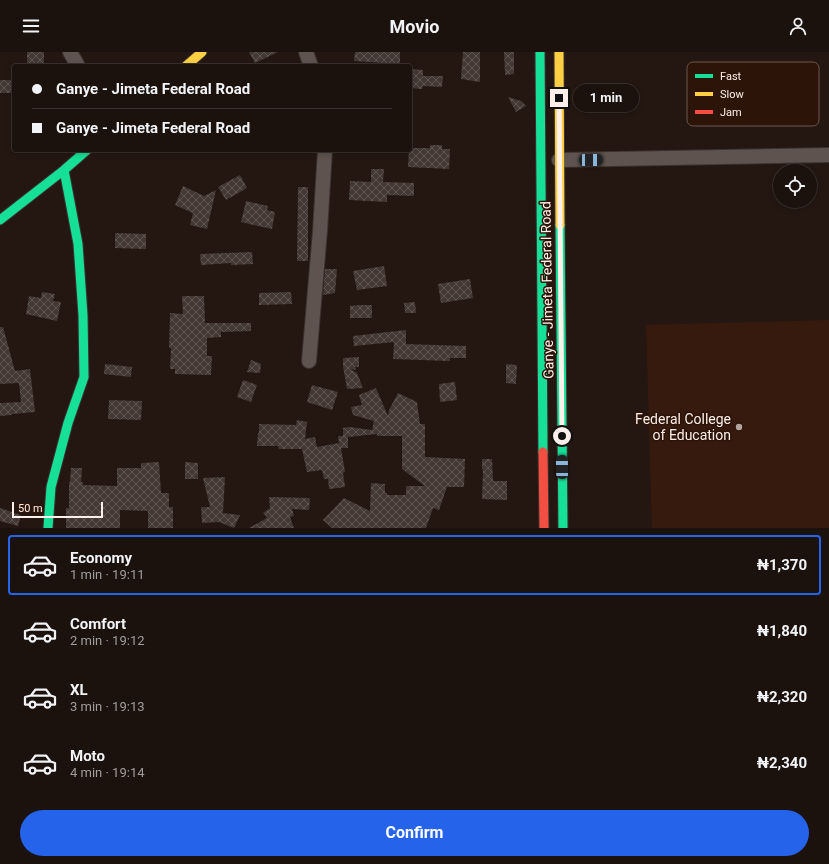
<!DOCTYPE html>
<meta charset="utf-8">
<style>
:root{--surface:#1b110d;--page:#281f1b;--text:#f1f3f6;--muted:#a09d9d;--line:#39312e;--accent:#2563eb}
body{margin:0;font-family:Roboto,sans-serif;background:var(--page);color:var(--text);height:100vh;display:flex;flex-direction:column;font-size:15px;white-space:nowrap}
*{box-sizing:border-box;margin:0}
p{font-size:13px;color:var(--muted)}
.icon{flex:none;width:22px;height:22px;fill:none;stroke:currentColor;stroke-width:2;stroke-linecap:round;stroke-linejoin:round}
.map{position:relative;height:476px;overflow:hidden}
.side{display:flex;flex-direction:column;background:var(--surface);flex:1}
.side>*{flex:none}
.guide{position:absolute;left:12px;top:12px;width:400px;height:88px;border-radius:4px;box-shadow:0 2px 6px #0003,0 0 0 1px var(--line);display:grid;align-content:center;height:88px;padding:0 20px;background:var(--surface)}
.buttons{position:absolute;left:773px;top:112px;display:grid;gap:8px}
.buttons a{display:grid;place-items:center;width:44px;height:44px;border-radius:50%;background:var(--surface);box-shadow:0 2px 6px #0003,0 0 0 1px var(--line);font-size:20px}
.scale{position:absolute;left:12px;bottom:10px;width:91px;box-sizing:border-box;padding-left:4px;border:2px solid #fdefe9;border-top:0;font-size:11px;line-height:14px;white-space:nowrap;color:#fdefe9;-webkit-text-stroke:3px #2c1409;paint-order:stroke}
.end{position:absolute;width:18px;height:18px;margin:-9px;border:5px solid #fdefe9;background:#111;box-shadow:0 0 0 2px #111}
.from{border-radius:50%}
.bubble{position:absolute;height:28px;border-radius:14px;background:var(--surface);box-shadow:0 2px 6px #0003,0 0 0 1px var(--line);font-size:13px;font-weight:700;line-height:28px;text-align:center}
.car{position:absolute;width:12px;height:24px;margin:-12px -6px;border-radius:5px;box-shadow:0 0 3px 1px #0007;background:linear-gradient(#222 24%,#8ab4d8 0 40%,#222 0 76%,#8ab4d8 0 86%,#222 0)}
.guide b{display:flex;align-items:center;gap:14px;height:38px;font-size:15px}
.guide b+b{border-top:1px solid var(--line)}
.guide i{width:10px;height:10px;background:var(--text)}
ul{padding:7px 0 0;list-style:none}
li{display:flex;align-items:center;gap:12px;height:60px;margin:0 8px 6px;padding:0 12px;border:2px solid transparent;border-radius:4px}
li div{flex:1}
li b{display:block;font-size:15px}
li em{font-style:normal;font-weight:700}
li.active{border-color:var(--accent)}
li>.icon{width:36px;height:36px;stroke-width:1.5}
.cta{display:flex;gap:8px;margin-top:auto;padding:8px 20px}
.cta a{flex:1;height:46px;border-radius:24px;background:var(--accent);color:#fff;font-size:16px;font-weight:700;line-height:46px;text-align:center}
header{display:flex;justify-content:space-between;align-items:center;height:52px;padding:0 20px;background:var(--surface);font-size:18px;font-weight:700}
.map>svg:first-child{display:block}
</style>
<header><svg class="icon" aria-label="menu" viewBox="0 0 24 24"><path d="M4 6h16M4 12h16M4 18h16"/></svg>Movio<svg class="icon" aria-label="person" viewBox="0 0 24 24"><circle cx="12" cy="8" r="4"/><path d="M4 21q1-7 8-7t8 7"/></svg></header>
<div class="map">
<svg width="829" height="476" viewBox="0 0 829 476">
<defs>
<pattern id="building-cross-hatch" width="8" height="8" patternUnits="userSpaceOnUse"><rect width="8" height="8" fill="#433834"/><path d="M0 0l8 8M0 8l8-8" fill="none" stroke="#5f5551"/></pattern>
</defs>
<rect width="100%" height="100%" fill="#241711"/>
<!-- built -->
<path fill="#361a0e" d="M 829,268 L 829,476 L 652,476 L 646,273 Z"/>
<!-- building -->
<path fill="url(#building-cross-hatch)" d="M 27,0 L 44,0 L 44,14 L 27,14 Z
M 249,0 L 278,0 L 255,11 Z
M 355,0 L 400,0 L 400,12 L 354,9 Z
M 463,0 L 480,0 L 480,30 L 461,27 Z
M 504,0 L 514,0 L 514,22 L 505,23 Z
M 410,17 L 423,18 L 423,24 L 443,24 L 442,35 L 423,34 L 422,37 L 410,36 Z
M 0,28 L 13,28 L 13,41 L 0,41 Z
M 508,45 L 521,49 L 526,54 L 516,60 Z
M 430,93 L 442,93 L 442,97 L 450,97 L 449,117 L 408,115 L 409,98 L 410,98 L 410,96 L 430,96 Z
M 371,117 L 384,117 L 383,130 L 414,131 L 414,144 L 387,143 L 387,150 L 349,148 L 350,129 L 371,130 Z
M 240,123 L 247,136 L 226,148 L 218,135 Z
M 183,134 L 204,144 L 216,138 L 207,177 L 190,173 L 193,161 L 175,153 Z
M 298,135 L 308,135 L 308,209 L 297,209 Z
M 246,149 L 268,154 L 267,158 L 275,160 L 272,177 L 241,170 Z
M 115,181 L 146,182 L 146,197 L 115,196 Z
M 252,200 L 253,212 L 231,213 L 231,211 L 201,213 L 200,202 Z
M 384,214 L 387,234 L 357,238 L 353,219 Z
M 325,217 L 337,217 L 335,241 L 323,243 Z
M 470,227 L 473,246 L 441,251 L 438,232 Z
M 42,240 L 55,242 L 53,249 L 61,250 L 57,269 L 26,262 L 29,244 L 41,246 Z
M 291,240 L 292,252 L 259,253 L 259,241 Z
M 182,244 L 204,244 L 205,271 L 251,271 L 251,279 L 221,280 L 221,285 L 207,286 L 207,304 L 212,304 L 211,323 L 175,322 L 175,317 L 170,317 L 171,296 L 169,296 L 170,261 L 183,262 Z
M 415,250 L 416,261 L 405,261 L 404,251 Z
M 360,253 L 372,253 L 372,266 L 350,266 L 350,254 Z
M 0,275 L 3,275 L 15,319 L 30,317 L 35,360 L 12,362 L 12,363 L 0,364 L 0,351 L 21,350 L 19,331 L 0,332 Z
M 406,278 L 406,292 L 466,294 L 466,306 L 450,306 L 450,309 L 393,307 L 394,290 L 354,294 L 353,284 Z
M 359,305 L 359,315 L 355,315 L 356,318 L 350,317 L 357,321 L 363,336 L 347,337 L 343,314 L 343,306 Z
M 251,308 L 261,312 L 260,321 L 247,320 Z
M 105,312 L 132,315 L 131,325 L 104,322 Z
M 506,312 L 517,313 L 516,332 L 506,331 Z
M 243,328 L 257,333 L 251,350 L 237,345 Z
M 455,330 L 457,348 L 440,350 L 439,332 Z
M 312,333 L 338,340 L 332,358 L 307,350 Z
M 376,336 L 388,364 L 389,358 L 398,341 L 417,350 L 420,372 L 425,372 L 425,405 L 465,407 L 464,435 L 447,435 L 439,458 L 433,456 L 426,476 L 332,476 L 323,468 L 344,446 L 370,459 L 371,431 L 385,432 L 385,441 L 387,441 L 387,443 L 406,443 L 406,434 L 425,434 L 402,417 L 402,384 L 377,384 L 377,382 L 348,385 L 348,396 L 341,396 L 345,420 L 343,421 L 345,435 L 329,437 L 328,427 L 324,427 L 322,418 L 307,420 L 302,397 L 279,397 L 278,394 L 257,394 L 258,381 L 259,381 L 259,372 L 296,373 L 297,368 L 307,370 L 305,387 L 315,385 L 317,395 L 339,391 L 338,384 L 343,384 L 343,376 L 349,375 L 372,378 L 374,369 L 353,363 L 351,355 L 362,353 L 359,343 Z
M 109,348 L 142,349 L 141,368 L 108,367 Z
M 482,407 L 492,407 L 493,429 L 507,429 L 507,448 L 482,447 L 483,418 L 482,418 Z
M 159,410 L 161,441 L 169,441 L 169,455 L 173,455 L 173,476 L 148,476 L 148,459 L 120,458 L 120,476 L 66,476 L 66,456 L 69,456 L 69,430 L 70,430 L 71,416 L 82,416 L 81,430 L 83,430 L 83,433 L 117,434 L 117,416 L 141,416 L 141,411 Z
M 185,410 L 198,411 L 198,427 L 185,427 Z
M 225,425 L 223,461 L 240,463 L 234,476 L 219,470 L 202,471 L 201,455 L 210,455 L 203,426 Z
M 269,445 L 310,446 L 309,458 L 292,457 L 294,464 L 290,465 L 294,476 L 249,476 L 267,466 L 263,461 L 270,456 Z
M 0,456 L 21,463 L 18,474 L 0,469 Z"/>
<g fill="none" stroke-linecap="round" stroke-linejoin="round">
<defs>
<path id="street" d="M 70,0 L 78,14
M 306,0 L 311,14
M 559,108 L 829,103
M 309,309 L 320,179 L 325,98"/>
<path id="fast" d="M 540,0 L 543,400
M 0,168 L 64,118 L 87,98
M 560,173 L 563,476
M 48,476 L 51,435 L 68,371 L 84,325 L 83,263 L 78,192 L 64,118"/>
<path id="slow" d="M 559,0 L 560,173
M 186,14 L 202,0"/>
<path id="jam" d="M 543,400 L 544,476"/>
</defs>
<!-- street casing -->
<use href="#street" stroke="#3c322f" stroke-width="16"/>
<!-- fast casing -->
<use href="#fast" stroke="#3c322f" stroke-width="11"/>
<!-- slow casing -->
<use href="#slow" stroke="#3c322f" stroke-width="11"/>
<!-- jam casing -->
<use href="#jam" stroke="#3c322f" stroke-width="11"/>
<!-- street -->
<use href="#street" stroke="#5e534f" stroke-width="14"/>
<!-- fast -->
<use href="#fast" stroke="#16e098" stroke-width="9"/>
<!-- slow -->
<use href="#slow" stroke="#ffcf43" stroke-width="9"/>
<!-- jam -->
<use href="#jam" stroke="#f24e42" stroke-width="9"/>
</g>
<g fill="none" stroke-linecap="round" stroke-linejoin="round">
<!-- route -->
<path stroke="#fdefe9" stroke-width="5" d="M 559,46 L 562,384"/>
</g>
<!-- markers -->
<circle fill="#b1a39d" stroke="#2c1409" stroke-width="1.5" cx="739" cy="375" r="4"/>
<g text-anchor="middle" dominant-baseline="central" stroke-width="3" stroke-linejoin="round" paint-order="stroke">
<!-- street labels -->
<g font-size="14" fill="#fdefe9" stroke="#2c1409">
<text transform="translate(547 238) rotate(-91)">Ganye - Jimeta Federal Road</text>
</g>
<!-- poi labels -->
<g font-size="14" fill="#fdefe9" stroke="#2c1409" text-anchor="end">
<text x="731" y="367">Federal College<tspan x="731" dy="16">of Education</tspan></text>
</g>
</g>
<!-- legend -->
<rect x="687" y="10" width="132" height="64" rx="6" fill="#2c1409" stroke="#6b564c" stroke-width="1"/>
<rect x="695" y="22" width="18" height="4" fill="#16e098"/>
<rect x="695" y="40" width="18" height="4" fill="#ffcf43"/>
<rect x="695" y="58" width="18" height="4" fill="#f24e42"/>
<g font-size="11" fill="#fdefe9">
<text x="720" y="28">Fast</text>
<text x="720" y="46">Slow</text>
<text x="720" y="64">Jam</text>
</g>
</svg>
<div class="buttons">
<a><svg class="icon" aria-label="locate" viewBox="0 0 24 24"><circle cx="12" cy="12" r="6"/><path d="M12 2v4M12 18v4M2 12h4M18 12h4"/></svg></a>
</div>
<div class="scale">50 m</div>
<i class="end from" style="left:562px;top:384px"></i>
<i class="end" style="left:559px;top:46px"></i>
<div class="bubble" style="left:573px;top:32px;width:66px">1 min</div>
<i class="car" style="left:591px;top:108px;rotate:89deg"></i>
<i class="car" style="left:562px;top:415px;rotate:359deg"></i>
<div class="guide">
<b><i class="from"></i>Ganye - Jimeta Federal Road</b>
<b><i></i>Ganye - Jimeta Federal Road</b>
</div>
</div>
<section class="side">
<ul>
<li class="active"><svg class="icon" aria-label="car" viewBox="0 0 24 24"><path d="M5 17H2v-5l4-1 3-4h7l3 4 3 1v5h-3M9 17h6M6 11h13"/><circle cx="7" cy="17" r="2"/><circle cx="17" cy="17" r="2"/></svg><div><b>Economy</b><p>1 min · 19:11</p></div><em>₦1,370</em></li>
<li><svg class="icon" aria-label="car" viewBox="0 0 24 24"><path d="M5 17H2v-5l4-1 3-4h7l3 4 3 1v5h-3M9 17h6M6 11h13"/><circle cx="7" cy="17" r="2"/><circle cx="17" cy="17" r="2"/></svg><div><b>Comfort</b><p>2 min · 19:12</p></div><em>₦1,840</em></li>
<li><svg class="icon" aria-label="car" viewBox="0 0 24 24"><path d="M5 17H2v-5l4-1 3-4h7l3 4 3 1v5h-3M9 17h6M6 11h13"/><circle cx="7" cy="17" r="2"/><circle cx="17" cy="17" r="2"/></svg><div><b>XL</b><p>3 min · 19:13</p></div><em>₦2,320</em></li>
<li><svg class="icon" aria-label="car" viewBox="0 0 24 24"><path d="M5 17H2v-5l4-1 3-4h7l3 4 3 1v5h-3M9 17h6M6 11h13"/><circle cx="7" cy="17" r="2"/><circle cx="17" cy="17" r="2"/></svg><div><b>Moto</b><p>4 min · 19:14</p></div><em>₦2,340</em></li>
</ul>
<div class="cta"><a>Confirm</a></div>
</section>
